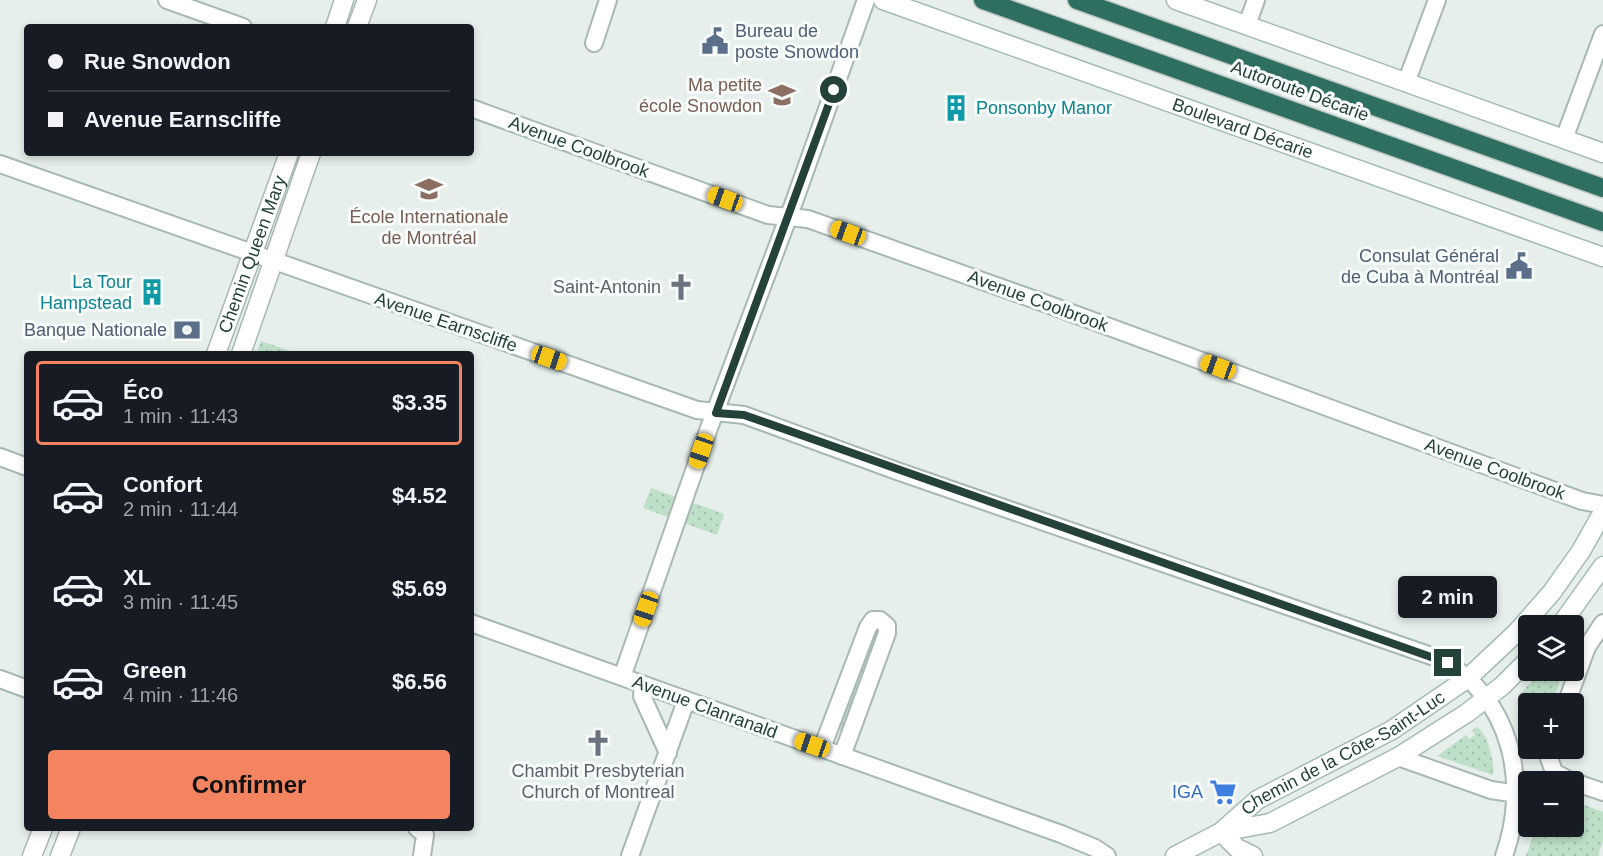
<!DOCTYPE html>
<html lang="fr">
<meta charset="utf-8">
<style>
:root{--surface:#171b24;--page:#242831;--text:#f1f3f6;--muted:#9ea1a6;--line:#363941;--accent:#f4845f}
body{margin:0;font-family:Helvetica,sans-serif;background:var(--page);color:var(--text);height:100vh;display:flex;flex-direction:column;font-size:22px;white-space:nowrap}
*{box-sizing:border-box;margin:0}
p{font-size:20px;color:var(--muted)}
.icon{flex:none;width:33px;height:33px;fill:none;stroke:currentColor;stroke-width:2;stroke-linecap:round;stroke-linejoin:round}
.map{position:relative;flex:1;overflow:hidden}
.details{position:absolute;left:24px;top:351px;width:450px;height:480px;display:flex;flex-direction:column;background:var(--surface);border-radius:6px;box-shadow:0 3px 9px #0003}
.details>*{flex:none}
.banner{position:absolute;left:24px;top:24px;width:450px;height:132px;border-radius:6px;box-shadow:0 3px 9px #0003;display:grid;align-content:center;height:132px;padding:0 24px;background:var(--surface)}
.buttons{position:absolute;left:1518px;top:615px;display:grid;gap:12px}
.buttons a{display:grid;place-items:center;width:66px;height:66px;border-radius:6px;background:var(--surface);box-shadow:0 3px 9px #0003;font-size:30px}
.end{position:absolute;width:27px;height:27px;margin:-14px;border:8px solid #24423a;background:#fff;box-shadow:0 0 0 3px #fff}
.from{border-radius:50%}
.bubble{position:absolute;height:42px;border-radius:6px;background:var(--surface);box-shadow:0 3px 9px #0003;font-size:20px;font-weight:600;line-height:42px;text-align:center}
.car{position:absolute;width:18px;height:36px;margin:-18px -9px;border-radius:8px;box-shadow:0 0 4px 2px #0007;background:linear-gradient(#f5c518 24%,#345 0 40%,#f5c518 0 76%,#345 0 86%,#f5c518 0)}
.banner b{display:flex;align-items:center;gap:21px;height:57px;font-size:22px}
.banner b+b{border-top:2px solid var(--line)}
.banner i{width:15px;height:15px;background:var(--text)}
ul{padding:10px 0 0;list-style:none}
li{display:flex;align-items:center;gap:18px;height:84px;margin:0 12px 9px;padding:0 12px;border:3px solid transparent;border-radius:6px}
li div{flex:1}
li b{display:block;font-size:22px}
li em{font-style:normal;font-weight:600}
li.on{border-color:var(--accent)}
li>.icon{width:54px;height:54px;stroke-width:1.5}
.cta{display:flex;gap:12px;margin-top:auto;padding:12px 24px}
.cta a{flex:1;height:69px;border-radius:6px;background:var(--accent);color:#111;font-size:24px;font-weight:600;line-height:69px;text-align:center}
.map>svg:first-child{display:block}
</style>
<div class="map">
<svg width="1603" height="856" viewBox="0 0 1603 856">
<defs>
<pattern id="grass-dots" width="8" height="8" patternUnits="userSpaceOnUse" patternTransform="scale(1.5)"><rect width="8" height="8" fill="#bfe0c8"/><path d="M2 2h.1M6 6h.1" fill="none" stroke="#a4c1ad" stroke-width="1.8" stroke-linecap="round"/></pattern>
</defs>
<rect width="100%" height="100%" fill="#e6efeb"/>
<!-- grass -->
<path fill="url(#grass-dots)" d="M 261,341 L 299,354 L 256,354 Z
M 651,488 L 724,514 L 717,535 L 643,508 Z
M 872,627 L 879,630 L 844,730 L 839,731 Z
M 1542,670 L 1564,671 L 1552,703 L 1528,704 L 1528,722 L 1522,721 L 1518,707 L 1529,703 L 1531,698 L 1528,695 L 1520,694 Z
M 1477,727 C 1488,733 1495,764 1493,775 L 1437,756 L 1466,735 L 1469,739 L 1475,735 L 1472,730 Z
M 1574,801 L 1603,812 L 1603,840 L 1598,856 L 1526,856 L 1536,827 L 1574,826 Z"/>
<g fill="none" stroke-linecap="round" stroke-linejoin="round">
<defs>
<path id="minor" d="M 167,0 L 243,27
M 1247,25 L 1256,0
M 594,43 L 608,0
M 1406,83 L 1437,0
M 471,108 L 768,215 L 808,219 L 1047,304 L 1582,501 L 1603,505
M 1564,139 L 1603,34
M 0,164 L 697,410 L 744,415 L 897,471 L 1440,659 C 1512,698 1530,783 1504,856
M 0,457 L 27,467
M 471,623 L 1061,834 L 1095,848 L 1107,856
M 622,677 L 709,428 L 794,202 L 866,0
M 0,679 L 27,689
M 643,685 L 642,696 L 668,753
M 1566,704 L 1587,647 L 1603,623
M 822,748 L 868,627 L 873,620 L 880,620 L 887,626 L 887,633 L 842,756
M 1550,748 L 1549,758 L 1554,772 L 1572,782
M 1398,757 L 1491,790 L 1517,794
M 1574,782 L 1603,792
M 417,828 L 425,835 L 422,856
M 630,856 L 686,701"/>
<g id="tertiary">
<path d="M 335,27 L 344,0"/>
<path d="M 357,27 L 367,0"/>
<path id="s1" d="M 216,354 L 289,153"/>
<path d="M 241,354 L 311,153"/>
<path d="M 1221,832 L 1237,848 L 1253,856"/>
<path d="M 32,856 L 43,828"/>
<path d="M 60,856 L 71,828"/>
</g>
<g id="secondary">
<path id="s2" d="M 883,0 L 1603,257"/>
<path d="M 1176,0 L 1603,153"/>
<path d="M 1560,626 L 1603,566"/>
<path d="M 1221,832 L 1270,823 L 1398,757 L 1467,713 L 1502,686 L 1528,660"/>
<path id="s3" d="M 1175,856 L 1221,832 L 1257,800 L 1392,730 L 1468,678 L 1517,632 L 1552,592 L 1581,551 L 1603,512"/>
</g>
<path id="motorway" d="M 983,0 L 1603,222
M 1077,0 L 1603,188"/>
</defs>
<!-- minor casing -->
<use href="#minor" stroke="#a8b8b2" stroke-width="20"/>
<!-- tertiary casing -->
<use href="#tertiary" stroke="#a8b8b2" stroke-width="21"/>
<!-- secondary casing -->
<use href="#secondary" stroke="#a4bbb3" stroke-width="21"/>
<!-- motorway casing -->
<use href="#motorway" stroke="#c2cac8" stroke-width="21"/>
<!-- minor -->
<use href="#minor" stroke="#fff" stroke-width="16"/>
<!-- tertiary -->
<use href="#tertiary" stroke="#fff" stroke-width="18"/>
<!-- secondary -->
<use href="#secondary" stroke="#fff" stroke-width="18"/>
<!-- motorway -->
<use href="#motorway" stroke="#2f6f62" stroke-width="18"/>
</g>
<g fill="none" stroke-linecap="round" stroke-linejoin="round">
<!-- route -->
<path stroke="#24423a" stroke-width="8" d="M 834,90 L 716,413 L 744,415 L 1448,663"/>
</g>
<!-- icons -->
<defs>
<symbol id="civic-bare" viewBox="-9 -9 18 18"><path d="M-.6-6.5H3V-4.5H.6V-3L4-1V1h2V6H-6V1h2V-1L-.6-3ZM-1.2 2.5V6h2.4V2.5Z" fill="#5c6f8a" stroke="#f7fbf9" stroke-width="2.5" paint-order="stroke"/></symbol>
<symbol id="school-bare" viewBox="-9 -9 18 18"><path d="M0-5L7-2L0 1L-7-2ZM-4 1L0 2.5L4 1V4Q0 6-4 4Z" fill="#8d6e63" stroke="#f7fbf9" stroke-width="2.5" paint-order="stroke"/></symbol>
<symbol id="building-bare" viewBox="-9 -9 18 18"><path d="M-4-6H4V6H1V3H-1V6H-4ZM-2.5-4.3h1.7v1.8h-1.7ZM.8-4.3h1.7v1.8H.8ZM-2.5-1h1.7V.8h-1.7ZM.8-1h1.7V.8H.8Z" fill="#0f9aa8" stroke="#f7fbf9" stroke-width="2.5" paint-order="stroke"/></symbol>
<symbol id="church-bare" viewBox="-9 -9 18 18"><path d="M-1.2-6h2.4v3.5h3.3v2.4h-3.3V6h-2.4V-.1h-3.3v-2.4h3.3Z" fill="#6b7280" stroke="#f7fbf9" stroke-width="2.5" paint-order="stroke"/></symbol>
<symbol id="bank-bare" viewBox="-9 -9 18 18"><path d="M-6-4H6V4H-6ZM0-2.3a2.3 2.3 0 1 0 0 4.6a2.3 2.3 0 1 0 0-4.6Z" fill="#5c6f8a" stroke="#f7fbf9" stroke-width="2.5" paint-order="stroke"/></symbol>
<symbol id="supermarket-bare" viewBox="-9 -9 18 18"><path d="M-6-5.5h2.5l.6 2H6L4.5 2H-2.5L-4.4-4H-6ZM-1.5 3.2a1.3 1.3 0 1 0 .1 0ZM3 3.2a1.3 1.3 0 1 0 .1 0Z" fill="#3f7fe0" stroke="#f7fbf9" stroke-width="2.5" paint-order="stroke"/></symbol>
</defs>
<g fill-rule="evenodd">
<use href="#civic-bare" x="696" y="22" width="38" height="38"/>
<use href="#school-bare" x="763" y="76" width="38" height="38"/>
<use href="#building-bare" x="937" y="89" width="38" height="38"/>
<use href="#school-bare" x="410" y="170" width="38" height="38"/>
<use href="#civic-bare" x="1500" y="247" width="38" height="38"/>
<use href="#church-bare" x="662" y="268" width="38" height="38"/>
<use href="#building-bare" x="133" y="273" width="38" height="38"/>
<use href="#bank-bare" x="168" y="311" width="38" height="38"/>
<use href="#church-bare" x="579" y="724" width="38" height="38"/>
<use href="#supermarket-bare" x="1204" y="773" width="38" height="38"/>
</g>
<g text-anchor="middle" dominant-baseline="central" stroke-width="6" stroke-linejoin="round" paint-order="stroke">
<!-- service labels -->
<g font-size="18" fill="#4e5e75" stroke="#f7fbf9" text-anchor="end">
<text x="735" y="31" text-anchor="start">Bureau de<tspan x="735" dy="21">poste Snowdon</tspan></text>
<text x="1499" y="256">Consulat Général<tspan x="1499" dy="21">de Cuba à Montréal</tspan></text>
<text x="167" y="330">Banque Nationale</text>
</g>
<!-- education labels -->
<g font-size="18" fill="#785e54" stroke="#f7fbf9" text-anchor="end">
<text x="762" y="85">Ma petite<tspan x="762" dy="21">école Snowdon</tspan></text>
<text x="429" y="217" text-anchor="middle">École Internationale<tspan x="429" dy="21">de Montréal</tspan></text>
</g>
<!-- street labels -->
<g font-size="18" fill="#24423a" stroke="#f7fbf9">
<text transform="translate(1300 91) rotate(20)">Autoroute Décarie</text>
<text stroke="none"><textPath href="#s2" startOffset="382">Boulevard Décarie</textPath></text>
<text transform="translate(579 147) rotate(20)">Avenue Coolbrook</text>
<text stroke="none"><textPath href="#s1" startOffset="106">Chemin Queen Mary</textPath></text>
<text transform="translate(1038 301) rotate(20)">Avenue Coolbrook</text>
<text transform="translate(446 322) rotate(19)">Avenue Earnscliffe</text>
<text transform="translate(1495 469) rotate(20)">Avenue Coolbrook</text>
<text transform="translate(705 707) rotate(20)">Avenue Clanranald</text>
<text stroke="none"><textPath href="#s3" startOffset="198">Chemin de la Côte-Saint-Luc</textPath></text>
</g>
<!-- culture labels -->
<g font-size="18" fill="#0d838f" stroke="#f7fbf9" text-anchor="start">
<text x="976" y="108">Ponsonby Manor</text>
<text x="132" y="282" text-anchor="end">La Tour<tspan x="132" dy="21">Hampstead</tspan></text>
</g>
<!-- worship labels -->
<g font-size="18" fill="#5b616d" stroke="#f7fbf9" text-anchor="end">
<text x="661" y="287">Saint-Antonin</text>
<text x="598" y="771" text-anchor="middle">Chambit Presbyterian<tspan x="598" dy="21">Church of Montreal</tspan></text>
</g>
<!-- shop labels -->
<g font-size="18" fill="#366cbe" stroke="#f7fbf9" text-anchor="end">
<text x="1203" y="792">IGA</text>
</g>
</g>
</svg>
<div class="buttons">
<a><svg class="icon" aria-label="layers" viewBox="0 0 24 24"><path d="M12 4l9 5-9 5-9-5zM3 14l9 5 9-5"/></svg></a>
<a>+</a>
<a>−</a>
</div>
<i class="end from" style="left:834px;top:90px"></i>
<i class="end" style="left:1448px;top:663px"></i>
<div class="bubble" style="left:1398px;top:576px;width:99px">2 min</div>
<i class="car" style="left:725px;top:199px;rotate:290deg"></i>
<i class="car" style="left:848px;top:233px;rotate:290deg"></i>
<i class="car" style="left:549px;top:358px;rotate:109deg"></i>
<i class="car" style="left:1218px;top:367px;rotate:290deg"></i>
<i class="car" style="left:701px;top:451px;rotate:199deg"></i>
<i class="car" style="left:646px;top:609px;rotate:199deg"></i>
<i class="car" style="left:812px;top:745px;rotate:289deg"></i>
<div class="banner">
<b><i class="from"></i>Rue Snowdon</b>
<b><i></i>Avenue Earnscliffe</b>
</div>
<section class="details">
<ul>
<li class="on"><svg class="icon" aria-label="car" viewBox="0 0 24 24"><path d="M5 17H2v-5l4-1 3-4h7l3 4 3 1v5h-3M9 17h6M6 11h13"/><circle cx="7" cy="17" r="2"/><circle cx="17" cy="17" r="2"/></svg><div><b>Éco</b><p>1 min · 11:43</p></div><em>$3.35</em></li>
<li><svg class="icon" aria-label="car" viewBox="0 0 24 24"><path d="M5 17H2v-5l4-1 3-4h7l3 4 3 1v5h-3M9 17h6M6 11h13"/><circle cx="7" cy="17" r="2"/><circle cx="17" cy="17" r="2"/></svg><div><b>Confort</b><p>2 min · 11:44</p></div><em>$4.52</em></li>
<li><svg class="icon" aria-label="car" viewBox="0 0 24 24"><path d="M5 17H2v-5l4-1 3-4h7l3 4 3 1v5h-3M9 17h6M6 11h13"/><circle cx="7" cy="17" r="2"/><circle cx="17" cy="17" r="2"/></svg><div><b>XL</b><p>3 min · 11:45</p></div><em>$5.69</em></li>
<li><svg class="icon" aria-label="car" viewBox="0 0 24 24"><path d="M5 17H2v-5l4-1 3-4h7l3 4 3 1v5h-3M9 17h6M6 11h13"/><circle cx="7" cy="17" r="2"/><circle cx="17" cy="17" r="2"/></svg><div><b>Green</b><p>4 min · 11:46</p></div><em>$6.56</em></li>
</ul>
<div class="cta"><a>Confirmer</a></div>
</section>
</div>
